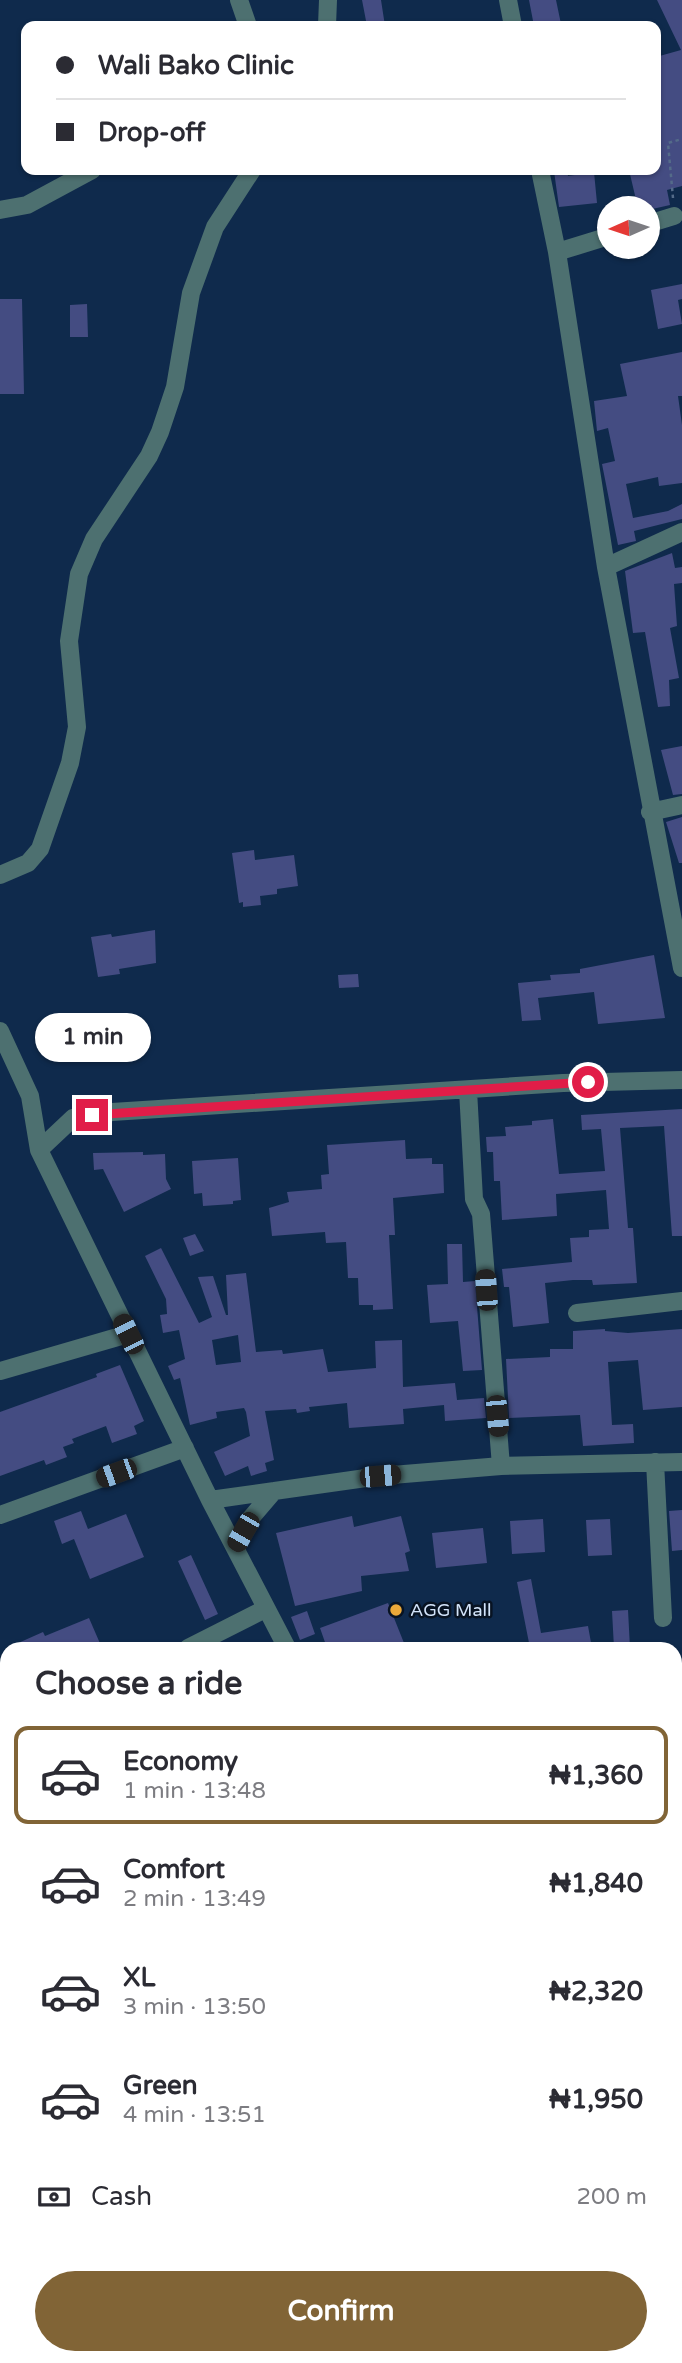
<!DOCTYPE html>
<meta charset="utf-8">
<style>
:root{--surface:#fff;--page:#f7f7f7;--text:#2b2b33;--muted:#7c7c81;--line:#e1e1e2;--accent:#816436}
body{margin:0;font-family:"Varela Round",sans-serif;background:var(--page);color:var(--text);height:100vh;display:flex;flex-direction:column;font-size:26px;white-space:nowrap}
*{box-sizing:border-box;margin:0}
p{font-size:23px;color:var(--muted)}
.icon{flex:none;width:38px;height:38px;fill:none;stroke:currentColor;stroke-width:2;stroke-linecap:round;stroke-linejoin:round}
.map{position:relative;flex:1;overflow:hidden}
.side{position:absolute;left:0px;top:1642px;width:682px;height:723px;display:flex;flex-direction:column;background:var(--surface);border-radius:21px 21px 0 0;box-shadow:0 2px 5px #0004}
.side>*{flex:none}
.banner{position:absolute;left:21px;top:21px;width:640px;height:154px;border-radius:14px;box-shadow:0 2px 5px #0004;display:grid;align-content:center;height:154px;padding:0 35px;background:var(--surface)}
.needle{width:46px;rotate:267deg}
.buttons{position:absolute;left:597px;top:196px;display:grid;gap:14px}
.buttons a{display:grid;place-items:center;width:63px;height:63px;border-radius:50%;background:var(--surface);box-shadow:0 2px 5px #0004;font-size:35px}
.end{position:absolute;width:32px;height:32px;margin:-16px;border:9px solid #e11d48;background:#fff;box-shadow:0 0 0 4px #fff}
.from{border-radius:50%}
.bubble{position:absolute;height:49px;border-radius:24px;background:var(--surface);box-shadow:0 2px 5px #0004;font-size:23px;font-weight:800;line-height:49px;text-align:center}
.car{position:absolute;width:21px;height:42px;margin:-21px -10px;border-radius:9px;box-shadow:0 0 5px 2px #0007;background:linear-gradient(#222 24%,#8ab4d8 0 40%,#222 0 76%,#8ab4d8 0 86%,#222 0)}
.banner b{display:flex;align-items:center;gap:24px;height:66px;font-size:26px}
.banner b+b{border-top:2px solid var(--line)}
.banner i{width:18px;height:18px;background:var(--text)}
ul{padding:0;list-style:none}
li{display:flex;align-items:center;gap:21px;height:98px;margin:0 14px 10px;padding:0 21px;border:4px solid transparent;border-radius:14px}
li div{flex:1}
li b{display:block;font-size:26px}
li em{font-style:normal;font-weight:800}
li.current{border-color:var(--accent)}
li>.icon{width:63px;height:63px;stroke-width:1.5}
h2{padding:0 35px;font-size:32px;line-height:84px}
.pay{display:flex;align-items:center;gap:18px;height:77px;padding:0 35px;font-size:26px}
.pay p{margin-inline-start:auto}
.primary-button{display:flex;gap:14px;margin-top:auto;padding:14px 35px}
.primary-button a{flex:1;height:80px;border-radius:42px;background:var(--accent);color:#fff;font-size:28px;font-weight:800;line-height:80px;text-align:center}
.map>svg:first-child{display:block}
</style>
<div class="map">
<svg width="682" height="2363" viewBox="0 0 682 2363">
<rect width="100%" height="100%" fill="#0f2a4c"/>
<!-- building -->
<path fill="#444c82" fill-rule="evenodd" d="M 362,0 L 381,0 L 385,26 L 367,26 Z
M 529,0 L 556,0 L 561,24 L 534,26 Z
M 657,0 L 682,0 L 682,186 L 667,190 L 670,205 L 648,210 L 638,208 L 629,170 L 656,170 L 656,57 L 681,50 Z
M 567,170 L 568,176 L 594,172 L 597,203 L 559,207 L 554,171 Z
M 682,284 L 682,299 L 678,300 L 682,324 L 658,329 L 651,290 Z
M 0,299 L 22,299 L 24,394 L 0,394 Z
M 87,304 L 88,337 L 70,337 L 70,305 Z
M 682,352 L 682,396 L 678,396 L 682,425 L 682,483 L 659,486 L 658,477 L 626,484 L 633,518 L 668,511 L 682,504 L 682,519 L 634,531 L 636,541 L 618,545 L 602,464 L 615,461 L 608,428 L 597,431 L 594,401 L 627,396 L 620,364 Z
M 672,553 L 675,568 L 682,567 L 682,583 L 674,584 L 677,626 L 670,628 L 679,678 L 669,680 L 670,706 L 658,707 L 645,632 L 633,633 L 625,571 Z
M 682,746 L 682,794 L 673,795 L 661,750 Z
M 682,817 L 682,863 L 679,863 L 666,822 Z
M 254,850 L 255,860 L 294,855 L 298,886 L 277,889 L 277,894 L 260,896 L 261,905 L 243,907 L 243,902 L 239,903 L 232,853 Z
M 155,930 L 156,963 L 119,969 L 120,974 L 98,977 L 91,937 L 111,934 L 112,937 Z
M 654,955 L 665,1018 L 598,1024 L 594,992 L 538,998 L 541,1020 L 522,1021 L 518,983 L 551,980 L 550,975 L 580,973 L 580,969 Z
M 358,974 L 359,987 L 339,988 L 338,975 Z
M 682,1109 L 682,1236 L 672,1236 L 664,1126 L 620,1128 L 628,1228 L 633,1228 L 637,1283 L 593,1285 L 592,1280 L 573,1280 L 545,1283 L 549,1323 L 513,1327 L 509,1287 L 504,1287 L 502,1269 L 572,1262 L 570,1238 L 589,1237 L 589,1230 L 609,1229 L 606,1190 L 556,1194 L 557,1216 L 502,1220 L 500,1181 L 494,1181 L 493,1152 L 487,1152 L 486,1137 L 506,1136 L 505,1127 L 532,1125 L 532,1121 L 553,1119 L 559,1174 L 605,1171 L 601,1129 L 582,1130 L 581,1115 Z
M 405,1140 L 406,1159 L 432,1158 L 432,1164 L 443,1164 L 444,1193 L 393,1198 L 395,1235 L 389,1235 L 393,1309 L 373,1310 L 373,1305 L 359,1305 L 358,1278 L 348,1278 L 346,1242 L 326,1243 L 325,1232 L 272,1236 L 269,1208 L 289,1202 L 287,1192 L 322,1189 L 321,1175 L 329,1174 L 327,1145 Z
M 143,1152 L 143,1155 L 165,1154 L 166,1179 L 171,1189 L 124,1212 L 103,1169 L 94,1170 L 93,1153 Z
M 238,1158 L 241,1200 L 233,1201 L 233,1204 L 203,1206 L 202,1193 L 194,1194 L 192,1161 Z
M 195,1234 L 204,1251 L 190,1256 L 183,1238 Z
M 447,1244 L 462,1244 L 463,1282 L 475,1281 L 482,1370 L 463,1371 L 458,1321 L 430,1323 L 427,1285 L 448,1284 Z
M 161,1248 L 199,1323 L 212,1317 L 198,1277 L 213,1276 L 226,1315 L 228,1315 L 226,1275 L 246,1273 L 256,1352 L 282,1350 L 283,1354 L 323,1349 L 328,1372 L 376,1368 L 375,1341 L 402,1340 L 403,1387 L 455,1383 L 457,1400 L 484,1398 L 486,1418 L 445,1421 L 444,1405 L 403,1409 L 404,1424 L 349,1428 L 347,1403 L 309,1407 L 310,1411 L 297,1413 L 296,1409 L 265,1411 L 274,1460 L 265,1463 L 267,1471 L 251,1476 L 248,1466 L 225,1476 L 214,1452 L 250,1436 L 246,1412 L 244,1408 L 216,1412 L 217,1418 L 190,1425 L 180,1378 L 174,1380 L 168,1366 L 185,1359 L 179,1330 L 163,1333 L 160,1315 L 167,1314 L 166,1299 L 145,1256 ZM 238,1335 L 241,1362 L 216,1365 L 212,1340 Z
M 605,1329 L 605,1331 L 628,1333 L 682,1329 L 682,1407 L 643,1410 L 638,1360 L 608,1362 L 612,1425 L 633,1424 L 634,1443 L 583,1446 L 580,1415 L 509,1418 L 506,1359 L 550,1357 L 550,1349 L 573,1349 L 573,1331 Z
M 120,1365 L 144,1421 L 134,1426 L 137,1434 L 112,1443 L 106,1426 L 72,1439 L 74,1443 L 63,1447 L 67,1457 L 46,1465 L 44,1460 L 0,1476 L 0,1412 L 97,1377 L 96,1374 Z
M 682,1510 L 682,1550 L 672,1551 L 669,1511 Z
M 81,1511 L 88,1529 L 126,1514 L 144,1557 L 90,1579 L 74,1539 L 62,1544 L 54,1521 Z
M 352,1516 L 354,1527 L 401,1516 L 410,1551 L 405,1553 L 409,1571 L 361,1576 L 362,1591 L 295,1606 L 276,1533 Z
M 543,1519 L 545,1552 L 512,1554 L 510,1521 Z
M 610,1519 L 612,1555 L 588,1556 L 586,1520 Z
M 483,1528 L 487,1563 L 436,1568 L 432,1533 Z
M 191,1555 L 218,1614 L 205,1620 L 178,1561 Z
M 531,1579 L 541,1633 L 588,1626 L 592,1648 L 530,1648 L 517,1582 Z
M 388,1603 L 406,1648 L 327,1648 L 320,1628 Z
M 628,1610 L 630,1648 L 614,1648 L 612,1611 Z
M 307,1611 L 315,1634 L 300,1640 L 291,1617 Z
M 89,1618 L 102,1648 L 7,1648 L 43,1632 L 45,1636 Z"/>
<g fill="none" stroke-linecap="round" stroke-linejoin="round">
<!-- path -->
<path stroke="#546b89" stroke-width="2.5" stroke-dasharray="3.5 3.5" stroke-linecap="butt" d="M 673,198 L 668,143 L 682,139"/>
<!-- minor -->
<path stroke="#4d7070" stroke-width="18" d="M 239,0 L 248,26
M 508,0 L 513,26
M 327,26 L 328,0
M 540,170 L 557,252 L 606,567 L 682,968
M 0,210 L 27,205 L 92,170
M 648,224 L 674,216
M 557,252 L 609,236
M 606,567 L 682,532
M 650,812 L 682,805
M 0,875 L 28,863 L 40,849 L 70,763 L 77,727 L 69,641 L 79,574 L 94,539 L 149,456 L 160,432 L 175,387 L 191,293 L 215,227 L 252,170
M 0,1031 L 30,1096 L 39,1150 L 210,1500 L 287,1648
M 468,1090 L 474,1199 L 481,1214 L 501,1466
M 39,1150 L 73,1118 L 112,1112 L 563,1083 L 682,1080
M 577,1313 L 682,1301
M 0,1371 L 128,1334
M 655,1462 L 663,1618
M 210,1500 L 380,1476 L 501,1466 L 682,1462
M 0,1515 L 185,1448
M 235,1546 L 250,1519 L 274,1491
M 188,1648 L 265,1609
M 0,1728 L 7,1726
M 0,2195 L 7,2192
M 676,2322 L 682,2331
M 113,2357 L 113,2363
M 242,2357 L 243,2363
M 566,2357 L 566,2363
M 177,2363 L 177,2357"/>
<!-- major -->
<path stroke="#69b6b6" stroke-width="18" d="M 0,1948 L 7,1949
M 676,1958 L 682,1958
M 0,1975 L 7,1976
M 676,1981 L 682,1980"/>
</g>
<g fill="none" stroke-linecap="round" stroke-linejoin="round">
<!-- route -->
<path stroke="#e11d48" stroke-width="9" d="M 92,1115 L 588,1082"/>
</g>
<!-- markers -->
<circle fill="#eba93a" stroke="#081322" stroke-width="2.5" cx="396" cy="1610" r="7"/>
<g text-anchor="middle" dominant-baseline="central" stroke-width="5" stroke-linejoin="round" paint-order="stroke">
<!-- poi labels -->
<g font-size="18" fill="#d3e4fa" stroke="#081322" text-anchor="start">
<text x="410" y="1610">AGG Mall</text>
</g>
</g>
</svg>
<div class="buttons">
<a><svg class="needle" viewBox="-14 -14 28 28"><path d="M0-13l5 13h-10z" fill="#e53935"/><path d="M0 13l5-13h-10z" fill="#7c7c81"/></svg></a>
</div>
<i class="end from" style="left:588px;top:1082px"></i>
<i class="end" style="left:92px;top:1115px"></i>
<div class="bubble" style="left:35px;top:1013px;width:116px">1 min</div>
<i class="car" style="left:486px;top:1290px;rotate:356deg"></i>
<i class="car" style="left:128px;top:1334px;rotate:334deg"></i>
<i class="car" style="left:497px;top:1416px;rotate:175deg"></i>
<i class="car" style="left:116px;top:1473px;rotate:250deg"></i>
<i class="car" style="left:380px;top:1476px;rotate:85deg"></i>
<i class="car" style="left:243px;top:1532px;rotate:210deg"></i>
<div class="banner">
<b><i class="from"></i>Wali Bako Clinic</b>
<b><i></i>Drop-off</b>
</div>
<section class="side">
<h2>Choose a ride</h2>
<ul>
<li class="current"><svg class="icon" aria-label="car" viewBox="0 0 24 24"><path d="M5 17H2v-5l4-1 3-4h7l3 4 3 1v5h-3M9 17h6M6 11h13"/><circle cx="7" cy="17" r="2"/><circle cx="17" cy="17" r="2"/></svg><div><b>Economy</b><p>1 min · 13:48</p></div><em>₦1,360</em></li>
<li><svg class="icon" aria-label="car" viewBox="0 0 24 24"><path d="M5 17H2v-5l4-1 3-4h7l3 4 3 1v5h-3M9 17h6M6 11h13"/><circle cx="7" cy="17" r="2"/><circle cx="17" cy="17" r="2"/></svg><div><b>Comfort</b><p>2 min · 13:49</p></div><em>₦1,840</em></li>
<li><svg class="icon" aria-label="car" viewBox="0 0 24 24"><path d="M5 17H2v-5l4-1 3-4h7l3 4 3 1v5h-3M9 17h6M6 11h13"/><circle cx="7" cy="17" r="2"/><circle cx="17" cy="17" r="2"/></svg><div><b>XL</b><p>3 min · 13:50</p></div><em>₦2,320</em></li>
<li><svg class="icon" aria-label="car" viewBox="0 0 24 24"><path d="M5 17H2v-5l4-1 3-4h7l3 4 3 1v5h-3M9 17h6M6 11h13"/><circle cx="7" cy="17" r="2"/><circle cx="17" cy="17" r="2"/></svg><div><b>Green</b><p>4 min · 13:51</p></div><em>₦1,950</em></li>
</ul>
<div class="pay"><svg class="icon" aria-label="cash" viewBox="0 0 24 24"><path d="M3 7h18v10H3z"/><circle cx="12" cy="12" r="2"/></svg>Cash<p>200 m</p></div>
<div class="primary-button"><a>Confirm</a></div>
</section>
</div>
